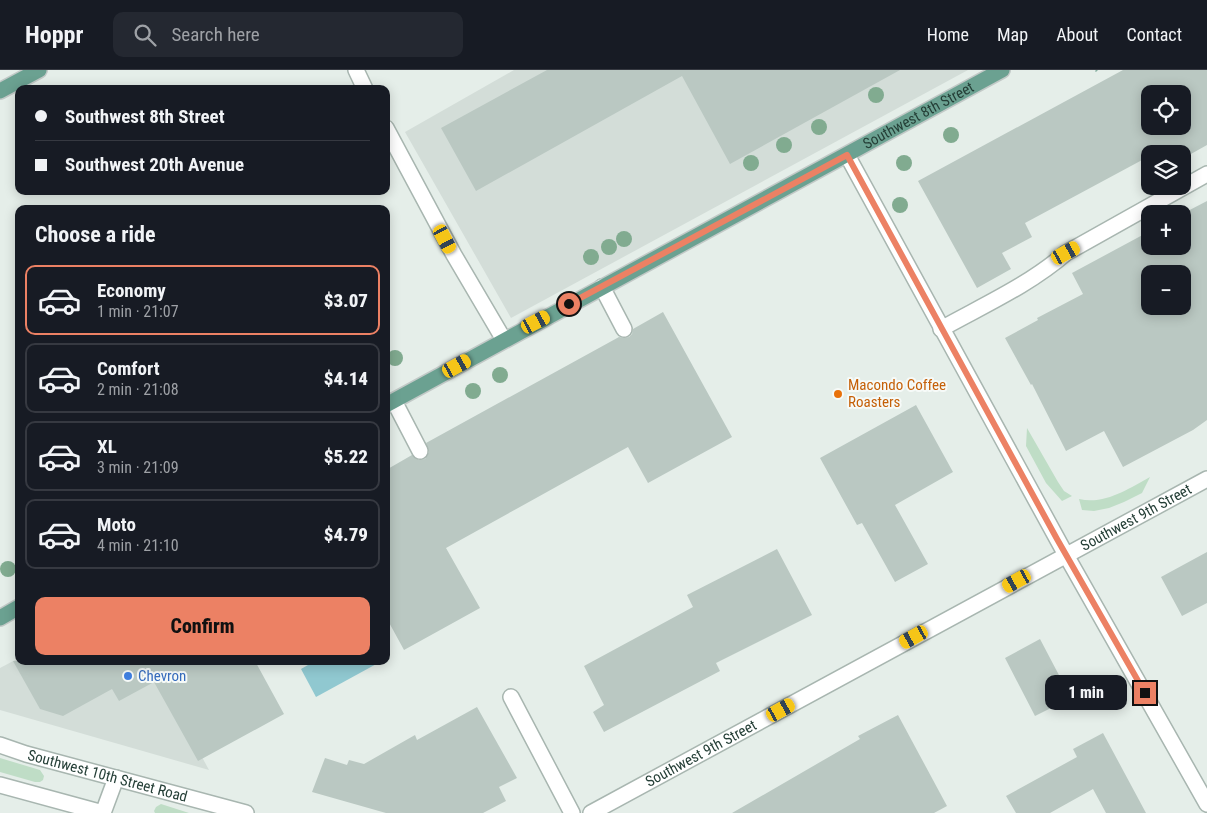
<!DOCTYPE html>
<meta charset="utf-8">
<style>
:root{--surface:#171b24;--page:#242831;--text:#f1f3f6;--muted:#9ea1a6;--line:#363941;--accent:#ec8164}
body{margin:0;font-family:"Roboto Condensed",sans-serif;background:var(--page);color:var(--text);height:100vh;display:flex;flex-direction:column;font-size:19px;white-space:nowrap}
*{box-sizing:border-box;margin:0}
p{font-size:16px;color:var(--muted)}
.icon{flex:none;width:28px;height:28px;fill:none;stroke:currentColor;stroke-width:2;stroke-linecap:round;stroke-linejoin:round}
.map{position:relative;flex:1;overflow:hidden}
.sheet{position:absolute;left:15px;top:135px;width:375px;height:460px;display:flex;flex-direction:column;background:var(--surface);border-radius:10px;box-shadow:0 2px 12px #0003}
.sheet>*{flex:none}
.guide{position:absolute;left:15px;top:15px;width:375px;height:110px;border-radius:10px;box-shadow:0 2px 12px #0003;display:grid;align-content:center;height:110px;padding:0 20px;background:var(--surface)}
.controls{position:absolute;left:1141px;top:15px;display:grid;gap:10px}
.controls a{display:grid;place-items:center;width:50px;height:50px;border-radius:10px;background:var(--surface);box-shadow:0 2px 12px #0003;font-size:25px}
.end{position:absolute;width:22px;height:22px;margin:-11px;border:6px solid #ec8164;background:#111;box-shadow:0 0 0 2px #111}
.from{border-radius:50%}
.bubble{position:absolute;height:35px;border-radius:10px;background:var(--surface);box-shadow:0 2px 12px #0003;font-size:16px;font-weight:800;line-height:35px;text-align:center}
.car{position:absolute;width:15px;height:30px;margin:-15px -8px;border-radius:6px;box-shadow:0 0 4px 1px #0007;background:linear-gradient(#f5c518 24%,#345 0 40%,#f5c518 0 76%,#345 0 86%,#f5c518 0)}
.guide b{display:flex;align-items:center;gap:18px;height:48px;font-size:19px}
.guide b+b{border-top:1px solid var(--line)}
.guide i{width:12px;height:12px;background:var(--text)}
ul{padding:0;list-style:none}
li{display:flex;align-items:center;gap:15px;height:70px;margin:0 10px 8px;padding:0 10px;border:2px solid var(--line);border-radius:10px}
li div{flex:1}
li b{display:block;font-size:19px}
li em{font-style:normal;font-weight:800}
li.on{border-color:var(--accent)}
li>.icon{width:45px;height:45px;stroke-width:1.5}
h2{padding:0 20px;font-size:22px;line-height:60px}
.cta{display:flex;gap:10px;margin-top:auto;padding:10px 20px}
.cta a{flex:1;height:58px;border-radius:10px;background:var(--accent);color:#111;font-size:20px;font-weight:800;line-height:58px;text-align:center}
header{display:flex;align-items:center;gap:30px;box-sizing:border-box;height:70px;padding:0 25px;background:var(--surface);border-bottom:1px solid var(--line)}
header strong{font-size:24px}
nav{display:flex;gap:28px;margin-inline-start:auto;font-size:18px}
.search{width:350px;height:45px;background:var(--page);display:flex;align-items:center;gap:12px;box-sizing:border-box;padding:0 18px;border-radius:10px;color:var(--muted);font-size:19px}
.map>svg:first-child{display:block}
</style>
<header>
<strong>Hoppr</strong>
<div class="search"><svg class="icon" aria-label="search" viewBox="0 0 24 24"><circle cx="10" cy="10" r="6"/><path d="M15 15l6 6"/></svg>Search here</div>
<nav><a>Home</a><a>Map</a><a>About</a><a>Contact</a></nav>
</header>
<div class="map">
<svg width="1207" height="743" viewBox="0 0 1207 743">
<rect width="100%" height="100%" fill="#e5eee9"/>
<!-- built -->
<path fill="#d3ddd8" d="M 514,0 L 968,0 L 511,248 L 405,62 Z
M 19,588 L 19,591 L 150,591 L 209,700 L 0,640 L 0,598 Z"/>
<!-- green -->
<path fill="#bfddc6" d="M 1027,358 L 1058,412 L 1064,421 L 1072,426 L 1062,431 L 1046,413 L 1026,376 Z
M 1150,407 L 1142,423 L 1124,432 L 1109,438 L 1094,441 L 1082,440 L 1079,429 C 1105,435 1128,419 1150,407 Z
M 0,688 L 40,700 L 44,706 L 43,710 L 40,712 L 35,712 L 0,702 Z
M 161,734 L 189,743 L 155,743 L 154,741 L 156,737 Z"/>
<!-- water -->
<path fill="#90c8d0" d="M 315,591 L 380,591 L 380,592 L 316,627 L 301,599 Z"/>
<!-- building -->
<path fill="#bac8c2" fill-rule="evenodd" d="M 547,0 L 900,0 L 730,94 L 682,6 L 476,121 L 441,58 Z
M 1123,0 L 1207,0 L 1207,75 L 1182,89 L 1182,79 L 1174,84 L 1150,84 L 1150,97 L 1149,98 L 1144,89 L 1025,153 L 1032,167 L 1002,183 L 1011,199 L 977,218 L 918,111 ZM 1150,24 L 1182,24 L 1182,56 L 1150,56 Z
M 1207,131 L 1207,350 L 1193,360 L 1123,397 L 1104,361 L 1066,381 L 1032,314 L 1031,315 L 1005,268 L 1038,250 L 1037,248 L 1083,224 L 1072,203 L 1150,161 L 1150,176 L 1182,176 L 1182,144 ZM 1150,204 L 1182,204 L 1182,236 L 1150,236 Z
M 663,242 L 732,367 L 648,413 L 628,377 L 446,478 L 480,538 L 404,580 L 386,547 L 386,400 L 412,385 L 419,390 L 425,389 L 429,382 L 426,373 L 619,267 L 624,268 L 629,267 L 632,264 L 633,259 Z
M 916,335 L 953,402 L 895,435 L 928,494 L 895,512 L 862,453 L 857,455 L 820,388 Z
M 777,479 L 812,545 L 716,593 L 720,601 L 604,662 L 593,642 L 604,635 L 584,596 L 693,537 L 687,525 Z
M 1207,482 L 1207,533 L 1182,546 L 1161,507 Z
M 1040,569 L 1071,628 L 1035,646 L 1005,588 Z
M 13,591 L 255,591 L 284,644 L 198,691 L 154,612 L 119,631 L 112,619 L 63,646 L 40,639 Z
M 477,637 L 517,708 L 499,717 L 506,731 L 483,743 L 386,743 L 312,722 L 325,688 L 347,695 L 349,690 L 364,694 L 415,665 L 417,670 Z
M 898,645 L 947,736 L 934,743 L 732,743 L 860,669 L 858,666 Z
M 1103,663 L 1146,743 L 1106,743 L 1093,719 L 1050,743 L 1016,743 L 1006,726 L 1077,687 L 1073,679 Z"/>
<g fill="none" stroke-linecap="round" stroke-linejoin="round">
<defs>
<g id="minor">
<path d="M 356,0 L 365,19"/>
<path d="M 386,58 L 454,185 L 504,270"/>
<path d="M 847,85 L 1066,485 L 1207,734"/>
<path d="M 602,217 L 624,259"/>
<path d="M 941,259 C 984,235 1029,215 1066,183 L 1207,104"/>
<path d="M 394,331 L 420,381"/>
<path d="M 511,627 L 572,743"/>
<path id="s1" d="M 0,675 L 26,684 L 246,743"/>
<path d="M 0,715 L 103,743"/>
<path d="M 103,743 L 116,708"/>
<path id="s2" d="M 591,743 L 1207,409"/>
</g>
<g id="major">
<path d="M 0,21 L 39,0"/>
<path id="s3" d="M 386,335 L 1002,0"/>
<path d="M 0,548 L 19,537"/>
</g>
</defs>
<!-- minor casing -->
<use href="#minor" stroke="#a8b6b0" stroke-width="18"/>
<!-- major casing -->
<use href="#major" stroke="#c2c9c7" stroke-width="18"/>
<!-- path -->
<path stroke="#87b0a1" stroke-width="3" stroke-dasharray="2.5 4" stroke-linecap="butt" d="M 1096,0 L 1097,1"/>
<!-- minor -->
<use href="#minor" stroke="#fff" stroke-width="15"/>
<!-- major -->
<use href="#major" stroke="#6ba191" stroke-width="15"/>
</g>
<!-- trees -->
<g fill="#81ab90">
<circle cx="876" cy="25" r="8"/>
<circle cx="819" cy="57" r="8"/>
<circle cx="951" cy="65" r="8"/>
<circle cx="784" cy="75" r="8"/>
<circle cx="751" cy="93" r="8"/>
<circle cx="904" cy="93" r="8"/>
<circle cx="900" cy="135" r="8"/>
<circle cx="624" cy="169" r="8"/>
<circle cx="609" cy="177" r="8"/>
<circle cx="591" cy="187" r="8"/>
<circle cx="395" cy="288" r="8"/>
<circle cx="500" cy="305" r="8"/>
<circle cx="473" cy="321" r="8"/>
<circle cx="8" cy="499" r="8"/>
</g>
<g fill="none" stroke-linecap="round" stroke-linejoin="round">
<!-- route -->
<path stroke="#ec8164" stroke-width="6" d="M 569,234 L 847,85 L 1057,469 L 1145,623"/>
</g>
<!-- markers -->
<circle fill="#e8710a" stroke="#f6faf8" stroke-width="2" cx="838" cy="324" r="5"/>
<circle fill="#3f7fe0" stroke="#f6faf8" stroke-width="2" cx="128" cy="606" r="5"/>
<g text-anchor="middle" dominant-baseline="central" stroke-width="4" stroke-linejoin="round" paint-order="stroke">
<!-- street labels -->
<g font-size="15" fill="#253f37" stroke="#f6faf8">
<text stroke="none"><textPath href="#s3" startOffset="606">Southwest 8th Street</textPath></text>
<text stroke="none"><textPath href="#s2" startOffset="620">Southwest 9th Street</textPath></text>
<text stroke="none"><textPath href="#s2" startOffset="125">Southwest 9th Street</textPath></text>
<text stroke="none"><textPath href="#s1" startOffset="112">Southwest 10th Street Road</textPath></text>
</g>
<!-- food labels -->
<g font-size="15" fill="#c56008" stroke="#f6faf8" text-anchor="start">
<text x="848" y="315">Macondo Coffee<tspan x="848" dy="17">Roasters</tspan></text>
</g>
<!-- shop labels -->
<g font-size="15" fill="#366cbe" stroke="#f6faf8" text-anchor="start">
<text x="138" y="606">Chevron</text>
</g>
</g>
</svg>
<div class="controls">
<a><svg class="icon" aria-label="locate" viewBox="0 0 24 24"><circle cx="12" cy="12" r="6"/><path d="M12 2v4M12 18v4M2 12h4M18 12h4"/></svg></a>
<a><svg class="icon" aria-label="layers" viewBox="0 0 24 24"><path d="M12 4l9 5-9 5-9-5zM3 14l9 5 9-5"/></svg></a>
<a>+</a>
<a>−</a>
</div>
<i class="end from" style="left:569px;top:234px"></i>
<i class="end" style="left:1145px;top:623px"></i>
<div class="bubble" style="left:1045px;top:605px;width:82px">1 min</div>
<i class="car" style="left:445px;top:169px;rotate:152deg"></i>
<i class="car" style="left:1066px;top:183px;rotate:61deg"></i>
<i class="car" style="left:536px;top:252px;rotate:62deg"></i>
<i class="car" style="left:457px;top:296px;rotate:61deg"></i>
<i class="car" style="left:1017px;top:511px;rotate:241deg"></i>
<i class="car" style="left:914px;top:567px;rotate:241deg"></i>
<i class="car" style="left:781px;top:640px;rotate:61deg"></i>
<div class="guide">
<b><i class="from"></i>Southwest 8th Street</b>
<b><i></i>Southwest 20th Avenue</b>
</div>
<section class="sheet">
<h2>Choose a ride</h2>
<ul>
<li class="on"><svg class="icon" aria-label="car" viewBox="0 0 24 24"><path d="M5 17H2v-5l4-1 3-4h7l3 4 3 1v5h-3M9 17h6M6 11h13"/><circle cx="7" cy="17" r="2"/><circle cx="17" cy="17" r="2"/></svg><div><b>Economy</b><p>1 min · 21:07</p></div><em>$3.07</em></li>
<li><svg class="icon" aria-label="car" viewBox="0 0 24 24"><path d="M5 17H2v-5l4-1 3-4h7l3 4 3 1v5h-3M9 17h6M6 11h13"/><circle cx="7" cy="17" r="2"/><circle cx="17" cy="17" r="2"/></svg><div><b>Comfort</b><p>2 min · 21:08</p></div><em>$4.14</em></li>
<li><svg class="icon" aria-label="car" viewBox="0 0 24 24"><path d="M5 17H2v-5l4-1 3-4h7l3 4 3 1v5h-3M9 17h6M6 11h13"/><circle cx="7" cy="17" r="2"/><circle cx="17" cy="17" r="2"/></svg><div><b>XL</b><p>3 min · 21:09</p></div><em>$5.22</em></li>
<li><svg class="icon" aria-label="car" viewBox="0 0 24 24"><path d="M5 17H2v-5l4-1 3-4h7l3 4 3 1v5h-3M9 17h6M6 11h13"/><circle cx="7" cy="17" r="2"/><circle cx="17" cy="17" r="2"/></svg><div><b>Moto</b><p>4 min · 21:10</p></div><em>$4.79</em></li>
</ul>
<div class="cta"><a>Confirm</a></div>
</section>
</div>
